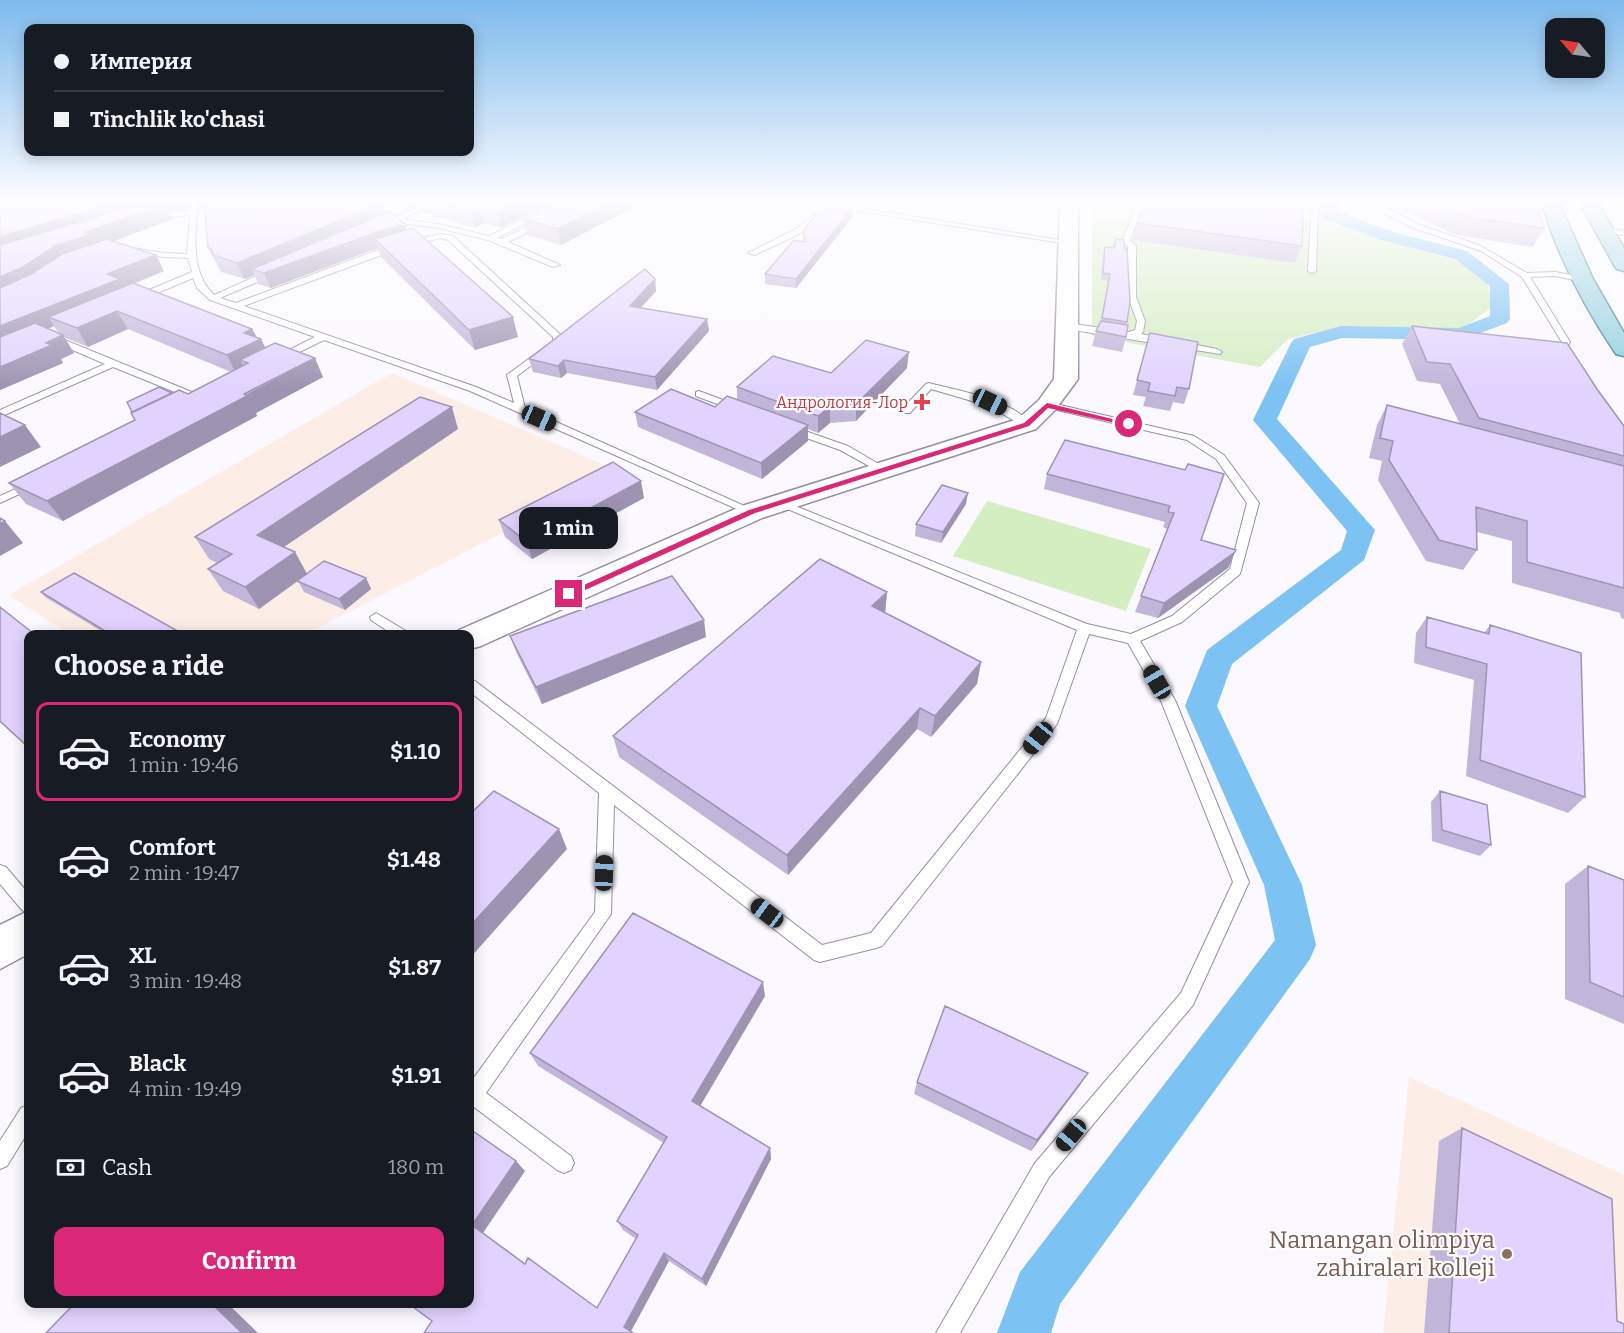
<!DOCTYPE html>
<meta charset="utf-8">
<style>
:root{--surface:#171b24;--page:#20242c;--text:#f1f3f6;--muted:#9ea1a6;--line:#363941;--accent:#db2777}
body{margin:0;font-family:Bitter,serif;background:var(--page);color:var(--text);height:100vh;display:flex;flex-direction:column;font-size:22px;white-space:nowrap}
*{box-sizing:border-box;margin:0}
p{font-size:20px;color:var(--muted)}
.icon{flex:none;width:33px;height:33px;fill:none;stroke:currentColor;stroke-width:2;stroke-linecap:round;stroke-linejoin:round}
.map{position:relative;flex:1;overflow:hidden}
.drawer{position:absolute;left:24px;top:630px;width:450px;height:678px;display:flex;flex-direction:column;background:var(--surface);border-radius:12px;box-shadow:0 3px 15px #0003}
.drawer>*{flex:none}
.hud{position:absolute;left:24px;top:24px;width:450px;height:132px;border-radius:12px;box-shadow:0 3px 15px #0003;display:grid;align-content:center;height:132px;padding:0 30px;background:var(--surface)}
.needle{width:39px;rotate:299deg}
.buttons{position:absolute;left:1545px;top:18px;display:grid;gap:12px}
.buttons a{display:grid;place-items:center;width:60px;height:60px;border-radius:12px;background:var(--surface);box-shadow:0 3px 15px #0003;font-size:30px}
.end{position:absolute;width:27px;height:27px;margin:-14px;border:8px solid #db2777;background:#fff;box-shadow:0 0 0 3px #fff}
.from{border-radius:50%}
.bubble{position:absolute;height:42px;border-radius:12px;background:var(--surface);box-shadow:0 3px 15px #0003;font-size:20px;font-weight:700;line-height:42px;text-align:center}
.car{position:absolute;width:18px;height:36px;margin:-18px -9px;border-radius:8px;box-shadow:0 0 4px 2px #0007;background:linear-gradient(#222 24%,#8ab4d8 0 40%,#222 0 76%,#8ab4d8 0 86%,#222 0)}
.hud b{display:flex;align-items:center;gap:21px;height:57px;font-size:22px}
.hud b+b{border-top:2px solid var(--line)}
.hud i{width:15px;height:15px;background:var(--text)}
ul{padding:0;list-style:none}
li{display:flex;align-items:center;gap:18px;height:99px;margin:0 12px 9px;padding:0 18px;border:3px solid transparent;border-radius:12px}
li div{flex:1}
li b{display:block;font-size:22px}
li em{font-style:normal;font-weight:700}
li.on{border-color:var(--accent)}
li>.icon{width:54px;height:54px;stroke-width:1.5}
h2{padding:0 30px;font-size:27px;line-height:72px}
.pay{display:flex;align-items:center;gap:15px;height:66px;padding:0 30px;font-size:22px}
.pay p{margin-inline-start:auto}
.primary-button{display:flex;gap:12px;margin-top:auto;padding:12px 30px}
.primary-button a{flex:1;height:69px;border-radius:12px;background:var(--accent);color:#fff;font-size:24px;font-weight:700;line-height:69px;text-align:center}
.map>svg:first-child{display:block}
</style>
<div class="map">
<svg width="1624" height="1333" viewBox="0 0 1624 1333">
<rect width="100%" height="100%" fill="#fbf9ff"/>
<!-- education -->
<path fill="#fcede7" d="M 879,203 L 990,203 L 978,219 Z
M 392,373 L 621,472 L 306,634 L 69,634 L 9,595 Z
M 1409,1077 L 1624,1175 L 1624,1333 L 1383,1333 Z"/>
<!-- green -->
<path fill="#d4edc1" d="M 1092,203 L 1325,203 L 1319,209 L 1334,225 L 1468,264 L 1488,284 L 1492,307 L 1461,330 L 1326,330 L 1288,339 L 1260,367 L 1092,336 Z
M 987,501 L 1151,549 L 1126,611 L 953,556 Z"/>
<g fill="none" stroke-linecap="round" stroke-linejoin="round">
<!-- canal -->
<path fill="#7cc2f3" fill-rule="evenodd" d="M 1323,203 L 1341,203 L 1336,211 L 1393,232 L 1467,251 L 1509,284 L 1510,319 L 1507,323 L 1462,340 L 1342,338 L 1310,347 L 1277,419 L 1375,530 L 1364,560 L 1232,664 L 1217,706 L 1302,885 L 1316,945 L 1310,959 L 1060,1304 L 1051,1333 L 997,1333 L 1020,1272 L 1275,940 L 1264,885 L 1185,706 L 1207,650 L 1341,550 L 1347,531 L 1253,420 L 1291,343 L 1294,339 L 1341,326 L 1459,328 L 1490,316 L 1490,286 L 1455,259 L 1381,240 L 1322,218 L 1320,207 Z"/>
<defs>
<path id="lane" d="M 3,203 L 12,203 L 0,208 L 0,204 Z
M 155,203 L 162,203 L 166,207 L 168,213 L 190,211 L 191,203 L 197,203 C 196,234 189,271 214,295 L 270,270 L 276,270 L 276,274 L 220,298 L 236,303 L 389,246 L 440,234 L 453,236 L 562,336 L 560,344 L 517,376 L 525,408 L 758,512 L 752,515 L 748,514 L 470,391 L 324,340 L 281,361 L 275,361 L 275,357 L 315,337 L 210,300 L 197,288 L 193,278 L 141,300 L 135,300 L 135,296 L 192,272 L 188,258 L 163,257 L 123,249 L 127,247 L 163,253 L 187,254 L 190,215 L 152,219 L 152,215 L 160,214 L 160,209 ZM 440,238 L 448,240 L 553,337 L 553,341 L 507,375 L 514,403 L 476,387 L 244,306 L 395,250 Z
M 427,203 L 435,203 L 402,219 L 438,224 L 489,236 L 557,203 L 565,203 L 497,238 L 502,239 L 538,221 L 544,221 L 544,225 L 508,242 L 560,265 L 553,267 L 488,240 L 438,228 L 394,222 L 381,227 L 377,225 Z
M 816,203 L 830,203 L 1072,242 L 1068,244 L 819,205 Z
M 1138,203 L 1144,203 L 1130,240 L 1136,246 L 1136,297 L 1145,321 L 1143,332 L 1141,334 L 1217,349 L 1222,352 L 1220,354 L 1067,329 L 1063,326 L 1067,323 L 1129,332 L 1135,330 L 1137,321 L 1128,297 L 1128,247 L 1122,241 Z
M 1312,203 L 1318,203 L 1316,271 L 1312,273 L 1308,271 Z
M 1380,203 L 1386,203 L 1387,208 L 1417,224 L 1479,245 L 1527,273 L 1555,272 L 1587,278 L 1587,282 L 1584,282 L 1555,276 L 1530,277 L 1570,342 L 1569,344 L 1563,344 L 1522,277 L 1481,251 L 1411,227 L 1380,211 Z
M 821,209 L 828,211 C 810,233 780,242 755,255 L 748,253 L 798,228 Z
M 1605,228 L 1624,231 L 1624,235 L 1602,232 L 1601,230 Z
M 55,336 L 199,395 L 205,393 L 210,396 L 203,401 L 197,401 L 113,367 L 0,417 L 0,410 L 105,364 L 52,341 L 52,337 Z
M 929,383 C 963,392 1007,398 1032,424 L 1027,427 L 1023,426 L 989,406 L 931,389 L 910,413 L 902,413 L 902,409 L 926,384 Z
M 699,391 L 739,406 L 741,408 L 733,410 L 696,396 L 696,392 Z
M 1047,402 L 1194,436 L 1224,455 L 1259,503 L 1240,574 L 1182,622 L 1140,641 L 1175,700 L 1249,882 L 1193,1005 L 1049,1177 L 960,1333 L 936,1333 L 1035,1163 L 1181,993 L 1233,882 L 1161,701 L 1128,643 L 1089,634 L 1057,724 L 882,946 L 876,948 L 820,962 L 814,960 L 614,805 L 611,914 L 486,1093 L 571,1156 L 574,1163 L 571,1170 L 564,1173 L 557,1170 L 470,1104 L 470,1083 L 595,912 L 599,793 L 470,692 L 470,680 L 475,681 L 822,945 L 871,933 L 1046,718 L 1077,630 L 773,503 L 779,500 L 783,501 L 1087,624 L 1131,634 L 1172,616 L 1230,569 L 1247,503 L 1216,459 L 1187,440 L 1044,407 L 1042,405 Z
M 791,426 L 848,446 L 889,470 L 884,473 L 880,472 L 840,450 L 787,431 L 787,427 Z
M 33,481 L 37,482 L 37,486 L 0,503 L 0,496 Z
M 376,613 L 406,631 L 407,634 L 392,634 L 371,620 L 370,617 Z
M 0,865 L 6,867 L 28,893 L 28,913 L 22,910 L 0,884 Z
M 28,1105 L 28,1132 L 7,1166 L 0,1169 L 0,1141 L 21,1108 Z"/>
<path id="secondary" d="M 1060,203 L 1078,203 L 1078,379 L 1055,410 L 1036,429 L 762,518 L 481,646 L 470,649 L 470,634 L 456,634 L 459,630 L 742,506 L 1018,419 L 1039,400 L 1054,379 Z
M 28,911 L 28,954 L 0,969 L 0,925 Z"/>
<path id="primary" d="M 1542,203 L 1559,203 L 1593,279 L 1624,333 L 1624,356 L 1616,354 C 1585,308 1557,255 1542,203 Z
M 1580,203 L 1598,203 L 1624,248 L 1624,271 L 1617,269 L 1614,265 Z"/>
</defs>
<!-- lane casing -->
<use href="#lane" stroke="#968ea5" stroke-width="2"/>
<!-- secondary casing -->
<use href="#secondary" stroke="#968ea5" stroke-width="3"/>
<!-- primary casing -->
<use href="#primary" stroke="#3e7e91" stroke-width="3"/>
<!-- lane -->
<use href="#lane" fill="#fff" fill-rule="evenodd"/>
<!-- secondary -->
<use href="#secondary" fill="#fff" fill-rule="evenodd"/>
<!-- primary -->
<use href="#primary" fill="#94d0df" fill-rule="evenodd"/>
</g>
<!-- wall -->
<path fill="#c2b5da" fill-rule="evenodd" d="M 26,203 L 153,203 L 154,206 L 165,204 L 164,203 L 190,203 L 188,209 L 170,212 L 169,210 L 173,219 L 114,241 L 164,271 L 134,284 L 252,329 L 257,337 L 261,339 L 265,348 L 323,377 L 256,413 L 257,416 L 63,521 L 26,504 L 9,483 L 135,420 L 172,393 L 188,394 L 231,372 L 128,329 L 88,347 L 64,337 L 74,353 L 61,359 L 63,363 L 0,390 ZM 54,326 L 59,334 L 48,329 Z
M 195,203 L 382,203 L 386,212 L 406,225 L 407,229 L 518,337 L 475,350 L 381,257 L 378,248 L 271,288 L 258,284 L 255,275 L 245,279 L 221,272 L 208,248 L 204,208 L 199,210 Z
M 386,203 L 642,203 L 561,245 L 527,235 L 523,219 L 536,213 L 535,211 L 501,228 L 484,223 L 475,228 L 421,212 L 418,204 L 408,209 Z
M 1388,203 L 1536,203 L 1544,228 L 1533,247 L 1457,235 L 1389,205 Z
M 853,207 L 853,216 L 796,288 L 765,284 L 765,274 L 803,242 L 803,231 Z
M 1287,208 L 1302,246 L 1295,263 L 1133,240 L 1137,223 Z
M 1105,247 L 1127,322 L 1126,337 L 1122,352 L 1092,346 L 1096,331 L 1101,321 L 1108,281 L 1101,280 L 1103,254 Z
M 655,279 L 656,291 L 641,308 L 707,319 L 709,331 L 657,390 L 567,373 L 561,378 L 533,372 L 529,359 Z
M 1412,326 L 1597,389 L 1624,426 L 1624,619 L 1621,618 L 1620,613 L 1512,583 L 1512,541 L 1477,532 L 1477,550 L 1463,570 L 1426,561 L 1378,480 L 1382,461 L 1369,458 L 1377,425 L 1387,405 L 1460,424 L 1440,384 L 1417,381 L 1402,344 Z
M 1150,333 L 1189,389 L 1184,404 L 1173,402 L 1170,411 L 1143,406 L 1146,397 L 1133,395 Z
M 907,368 L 856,421 L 830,423 L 818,433 L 808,429 L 808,441 L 762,479 L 638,427 L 635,412 L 715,407 L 737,399 L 737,387 L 831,373 Z
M 458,429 L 284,547 L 295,552 L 307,574 L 366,578 L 371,589 L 345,610 L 304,592 L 298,581 L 259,609 L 223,591 L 208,569 L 217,563 L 209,559 L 195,537 Z
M 1185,470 L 1201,540 L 1235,552 L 1228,568 L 1158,618 L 1135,612 L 1167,529 L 1163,527 L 1165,522 L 1044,489 L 1047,474 Z
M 644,498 L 532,559 L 505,537 L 499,520 Z
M 966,504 L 941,543 L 915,536 L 916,524 Z
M 41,592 L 183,634 L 106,634 L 45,597 Z
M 887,592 L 885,613 L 981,662 L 977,684 L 931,737 L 917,729 L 788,875 L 619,757 L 613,736 Z
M 0,607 L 28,634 L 28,748 L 0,722 Z
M 1427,617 L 1484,633 L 1490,625 L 1585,797 L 1568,813 L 1466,776 L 1474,680 L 1414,663 L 1416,633 Z
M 510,636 L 706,637 L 542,704 L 516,652 Z
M 1440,791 L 1491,845 L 1480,856 L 1432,841 L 1431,802 Z
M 1588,866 L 1624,880 L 1624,1024 L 1565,999 L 1565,884 Z
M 765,996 L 700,1106 L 770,1148 L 771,1159 L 706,1286 L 669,1261 L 631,1331 L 432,1321 L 470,1129 L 525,1171 L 483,1233 L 525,1264 L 597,1308 L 636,1239 L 623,1230 L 617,1221 L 664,1143 L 538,1066 L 530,1053 Z
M 917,1082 L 1080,1085 L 1031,1151 L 914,1094 Z
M 1462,1128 L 1617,1321 L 1624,1333 L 1424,1333 L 1439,1141 Z"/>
<!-- shaded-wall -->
<path fill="#9e94b2" d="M 113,203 L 152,203 L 155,208 L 166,204 L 173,219 L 100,246 L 0,299 L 0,237 Z
M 165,203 L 190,203 L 188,209 L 170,212 Z
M 195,203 L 208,203 L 210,206 L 199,210 Z
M 382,203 L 387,218 L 252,269 L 255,275 L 245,279 L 237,263 Z
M 406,203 L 418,203 L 418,204 L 408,209 Z
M 518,203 L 574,203 L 537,220 L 535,211 L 501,228 L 497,212 Z
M 610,203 L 642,203 L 561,245 L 558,229 Z
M 853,207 L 853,216 L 796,288 L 796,279 Z
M 480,208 L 484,223 L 475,228 L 471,212 Z
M 406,225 L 410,239 L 375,239 L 378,248 L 271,288 L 264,273 L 383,230 Z
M 156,255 L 164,271 L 48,317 L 54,326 L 0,349 L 0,326 L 107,274 Z
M 655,279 L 656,291 L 631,318 L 630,306 Z
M 117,311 L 128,329 L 88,347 L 77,328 Z
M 513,317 L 518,337 L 475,350 L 469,330 Z
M 707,319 L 709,331 L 657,390 L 655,377 Z
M 252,329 L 258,340 L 261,339 L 270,357 L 248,363 L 240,360 L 245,370 L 236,374 L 227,355 L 244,333 Z
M 63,335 L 74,353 L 61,359 L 63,363 L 0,390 L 0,367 L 46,343 Z
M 909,352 L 907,368 L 856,421 L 856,404 Z
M 315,358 L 323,377 L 256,413 L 257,416 L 63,521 L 47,501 Z
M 564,360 L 567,373 L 561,378 L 558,366 Z
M 452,407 L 458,429 L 269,557 L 257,535 Z
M 830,407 L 830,423 L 818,433 L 818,416 Z
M 25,425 L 41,447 L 0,467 L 0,437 Z
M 808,425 L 808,441 L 762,479 L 761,463 Z
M 641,481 L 644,498 L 532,559 L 527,542 Z
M 968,493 L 966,504 L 941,543 L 943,532 Z
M 5,521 L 23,543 L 0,556 L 0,524 Z
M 295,552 L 307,574 L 259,609 L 245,587 Z
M 1235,552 L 1228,568 L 1158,618 L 1164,603 Z
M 366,578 L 371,589 L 345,610 L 339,599 Z
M 887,592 L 885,615 L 872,606 Z
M 704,620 L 706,637 L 542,704 L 536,687 Z
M 981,662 L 977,684 L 931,737 L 935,716 Z
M 920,708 L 917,729 L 788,875 L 787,855 Z
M 559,829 L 567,849 L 470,958 L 470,926 Z
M 763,982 L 765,996 L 696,1113 L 692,1101 Z
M 1088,1073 L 1080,1085 L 1031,1151 L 1037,1140 Z
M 770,1148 L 771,1159 L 706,1286 L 702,1279 Z
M 516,1161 L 525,1171 L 482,1234 L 472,1225 Z
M 664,1253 L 669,1261 L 630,1333 L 624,1327 Z
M 212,1304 L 228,1304 L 258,1333 L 242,1333 Z"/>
<!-- building -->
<path fill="#e2d3fe" stroke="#9e94b2" stroke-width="1.5" d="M 26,203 L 113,203 L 0,237 L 0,211 Z
M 204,203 L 382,203 L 237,263 L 213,255 L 212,249 L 208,248 Z
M 436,203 L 518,203 L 497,212 L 480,208 L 471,212 Z
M 558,203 L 610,203 L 558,229 L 523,219 Z
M 830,203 L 853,207 L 796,279 L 765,274 L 794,240 L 805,242 L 803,231 L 815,216 L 825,211 Z
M 1144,203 L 1288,203 L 1287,208 L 1303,210 L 1302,246 L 1137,223 Z
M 1433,203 L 1536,203 L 1544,228 L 1467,217 Z
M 166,204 L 86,232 L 93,234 L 55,246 L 23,267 L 0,277 L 0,245 L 121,210 Z
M 390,211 L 406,225 L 383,230 L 264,273 L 252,269 Z
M 413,228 L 513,317 L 469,330 L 375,239 Z
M 107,239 L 156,255 L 107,274 L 120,279 L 0,326 L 0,288 L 31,274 L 62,254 Z
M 1116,239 L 1124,240 L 1125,249 L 1127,249 L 1130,302 L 1127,322 L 1102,318 L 1110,274 L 1103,273 L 1105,247 L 1114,248 Z
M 645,269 L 655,279 L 630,306 L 707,319 L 655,377 L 564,360 L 558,366 L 529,359 Z
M 133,283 L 252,329 L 244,333 L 261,339 L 227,355 L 117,311 L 77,328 L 48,317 Z
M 1101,321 L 1128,325 L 1126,337 L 1096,331 Z
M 35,323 L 63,335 L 46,343 L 52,345 L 0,367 L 0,337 Z
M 1412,326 L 1567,343 L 1597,389 L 1624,426 L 1624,456 L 1479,418 L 1450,364 L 1427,362 Z
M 1150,333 L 1198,342 L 1189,389 L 1177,387 L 1175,396 L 1148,391 L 1150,383 L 1137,380 Z
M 866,340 L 909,352 L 856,404 L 830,407 L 818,416 L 737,387 L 773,356 L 831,373 Z
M 275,343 L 315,358 L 244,394 L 247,396 L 47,501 L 9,483 L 135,420 L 131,413 L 179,390 L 188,394 L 248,363 L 240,360 Z
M 159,387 L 172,393 L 132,412 L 127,402 Z
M 671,389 L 715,407 L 727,396 L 808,425 L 761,463 L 635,412 Z
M 420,397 L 452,407 L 257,535 L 295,552 L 245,587 L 208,569 L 232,554 L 195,537 Z
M 1387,405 L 1624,466 L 1624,588 L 1527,562 L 1527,521 L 1476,507 L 1477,550 L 1439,540 L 1389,460 L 1393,441 L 1380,438 Z
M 0,413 L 25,425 L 0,437 Z
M 1065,440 L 1185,470 L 1188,464 L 1224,474 L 1201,540 L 1236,550 L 1235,552 L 1164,603 L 1141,596 L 1174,513 L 1168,512 L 1170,506 L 1047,474 Z
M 613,462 L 641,481 L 527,542 L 499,520 Z
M 942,485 L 968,493 L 943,532 L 916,524 Z
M 0,518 L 5,521 L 0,524 Z
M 820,559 L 887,592 L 872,606 L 981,662 L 935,716 L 920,708 L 787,855 L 613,736 Z
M 324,561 L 366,578 L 339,599 L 297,581 Z
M 74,573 L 183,634 L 110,634 L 41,592 Z
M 672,576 L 704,620 L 536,687 L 510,636 Z
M 0,607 L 34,634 L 28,634 L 28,747 L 0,721 Z
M 1427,617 L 1489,634 L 1490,625 L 1581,653 L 1585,797 L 1480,760 L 1487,664 L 1426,647 Z
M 231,631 L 239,634 L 226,634 Z
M 494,791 L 559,829 L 470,926 L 470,814 Z
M 1440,791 L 1487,805 L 1491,845 L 1442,830 Z
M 1588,866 L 1624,880 L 1624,997 L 1590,982 Z
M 633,913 L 763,982 L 692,1101 L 770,1148 L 702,1279 L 664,1253 L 624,1327 L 633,1333 L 424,1333 L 432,1321 L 409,1304 L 470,1304 L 470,1129 L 516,1161 L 472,1225 L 525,1264 L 528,1258 L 597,1308 L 638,1235 L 617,1221 L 667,1137 L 530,1053 Z
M 945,1006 L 1088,1073 L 1037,1140 L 917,1082 Z
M 1462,1128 L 1612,1199 L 1617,1321 L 1624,1324 L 1624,1333 L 1449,1333 Z
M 74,1304 L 212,1304 L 242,1333 L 46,1333 Z"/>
<!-- sky -->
<linearGradient id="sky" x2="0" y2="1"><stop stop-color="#7dbaec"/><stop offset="0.52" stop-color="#fdfcff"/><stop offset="1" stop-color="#fdfcff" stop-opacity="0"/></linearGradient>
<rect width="1624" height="389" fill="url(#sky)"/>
<!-- route -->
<path fill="#db2777" d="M 1047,403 L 1133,424 L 1129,426 L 1048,408 L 1029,426 L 755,513 L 572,596 L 564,594 L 749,510 L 1024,423 Z"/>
<!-- markers -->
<path fill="#e0444e" stroke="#fff" stroke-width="2" d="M919 393h6v6h6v6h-6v6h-6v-6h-6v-6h6z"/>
<circle fill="#8d6e63" stroke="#fff" stroke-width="2" cx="1507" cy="1254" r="6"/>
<g text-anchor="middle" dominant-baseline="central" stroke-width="4.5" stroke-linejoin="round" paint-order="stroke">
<!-- far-health labels -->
<g font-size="16" fill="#be3a42" stroke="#fff" text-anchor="end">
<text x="908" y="402">Андрология-Лор</text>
</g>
<!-- near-education labels -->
<g font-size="24" fill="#785e54" stroke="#fff" text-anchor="end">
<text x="1495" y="1240">Namangan olimpiya<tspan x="1495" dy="28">zahiralari kolleji</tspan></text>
</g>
</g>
</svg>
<div class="buttons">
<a><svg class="needle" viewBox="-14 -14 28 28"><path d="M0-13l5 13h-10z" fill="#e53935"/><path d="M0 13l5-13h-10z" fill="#9ea1a6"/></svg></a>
</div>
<i class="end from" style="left:1129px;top:424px"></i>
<i class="end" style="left:569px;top:594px"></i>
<div class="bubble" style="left:519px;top:507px;width:99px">1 min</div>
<i class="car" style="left:990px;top:402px;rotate:115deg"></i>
<i class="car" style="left:539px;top:418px;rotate:114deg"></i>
<i class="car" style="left:1157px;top:682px;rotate:330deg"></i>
<i class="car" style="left:1038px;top:738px;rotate:219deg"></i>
<i class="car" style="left:604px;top:873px;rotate:2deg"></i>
<i class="car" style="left:767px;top:913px;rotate:307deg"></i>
<i class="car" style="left:1071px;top:1135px;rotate:220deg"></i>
<div class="hud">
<b><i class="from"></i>Империя</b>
<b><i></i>Tinchlik ko'chasi</b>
</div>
<section class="drawer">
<h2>Choose a ride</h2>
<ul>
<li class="on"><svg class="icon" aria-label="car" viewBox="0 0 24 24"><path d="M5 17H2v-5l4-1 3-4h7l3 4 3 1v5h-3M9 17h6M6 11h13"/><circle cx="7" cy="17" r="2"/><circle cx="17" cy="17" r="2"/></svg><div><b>Economy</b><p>1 min · 19:46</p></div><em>$1.10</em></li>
<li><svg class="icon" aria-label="car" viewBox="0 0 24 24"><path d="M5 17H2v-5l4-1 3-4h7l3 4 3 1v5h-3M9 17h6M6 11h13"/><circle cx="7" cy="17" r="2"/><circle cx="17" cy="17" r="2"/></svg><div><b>Comfort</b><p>2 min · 19:47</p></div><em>$1.48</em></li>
<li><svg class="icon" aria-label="car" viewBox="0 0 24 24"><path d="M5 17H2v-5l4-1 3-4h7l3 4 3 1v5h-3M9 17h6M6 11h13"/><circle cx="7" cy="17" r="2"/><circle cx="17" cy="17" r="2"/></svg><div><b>XL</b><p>3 min · 19:48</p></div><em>$1.87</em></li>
<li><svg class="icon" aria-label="car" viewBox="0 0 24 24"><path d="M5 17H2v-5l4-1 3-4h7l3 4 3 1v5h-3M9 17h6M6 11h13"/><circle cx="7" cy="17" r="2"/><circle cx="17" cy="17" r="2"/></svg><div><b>Black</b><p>4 min · 19:49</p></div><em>$1.91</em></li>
</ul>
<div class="pay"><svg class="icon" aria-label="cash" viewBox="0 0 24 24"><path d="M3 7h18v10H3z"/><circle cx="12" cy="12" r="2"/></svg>Cash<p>180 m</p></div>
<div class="primary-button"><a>Confirm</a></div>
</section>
</div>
